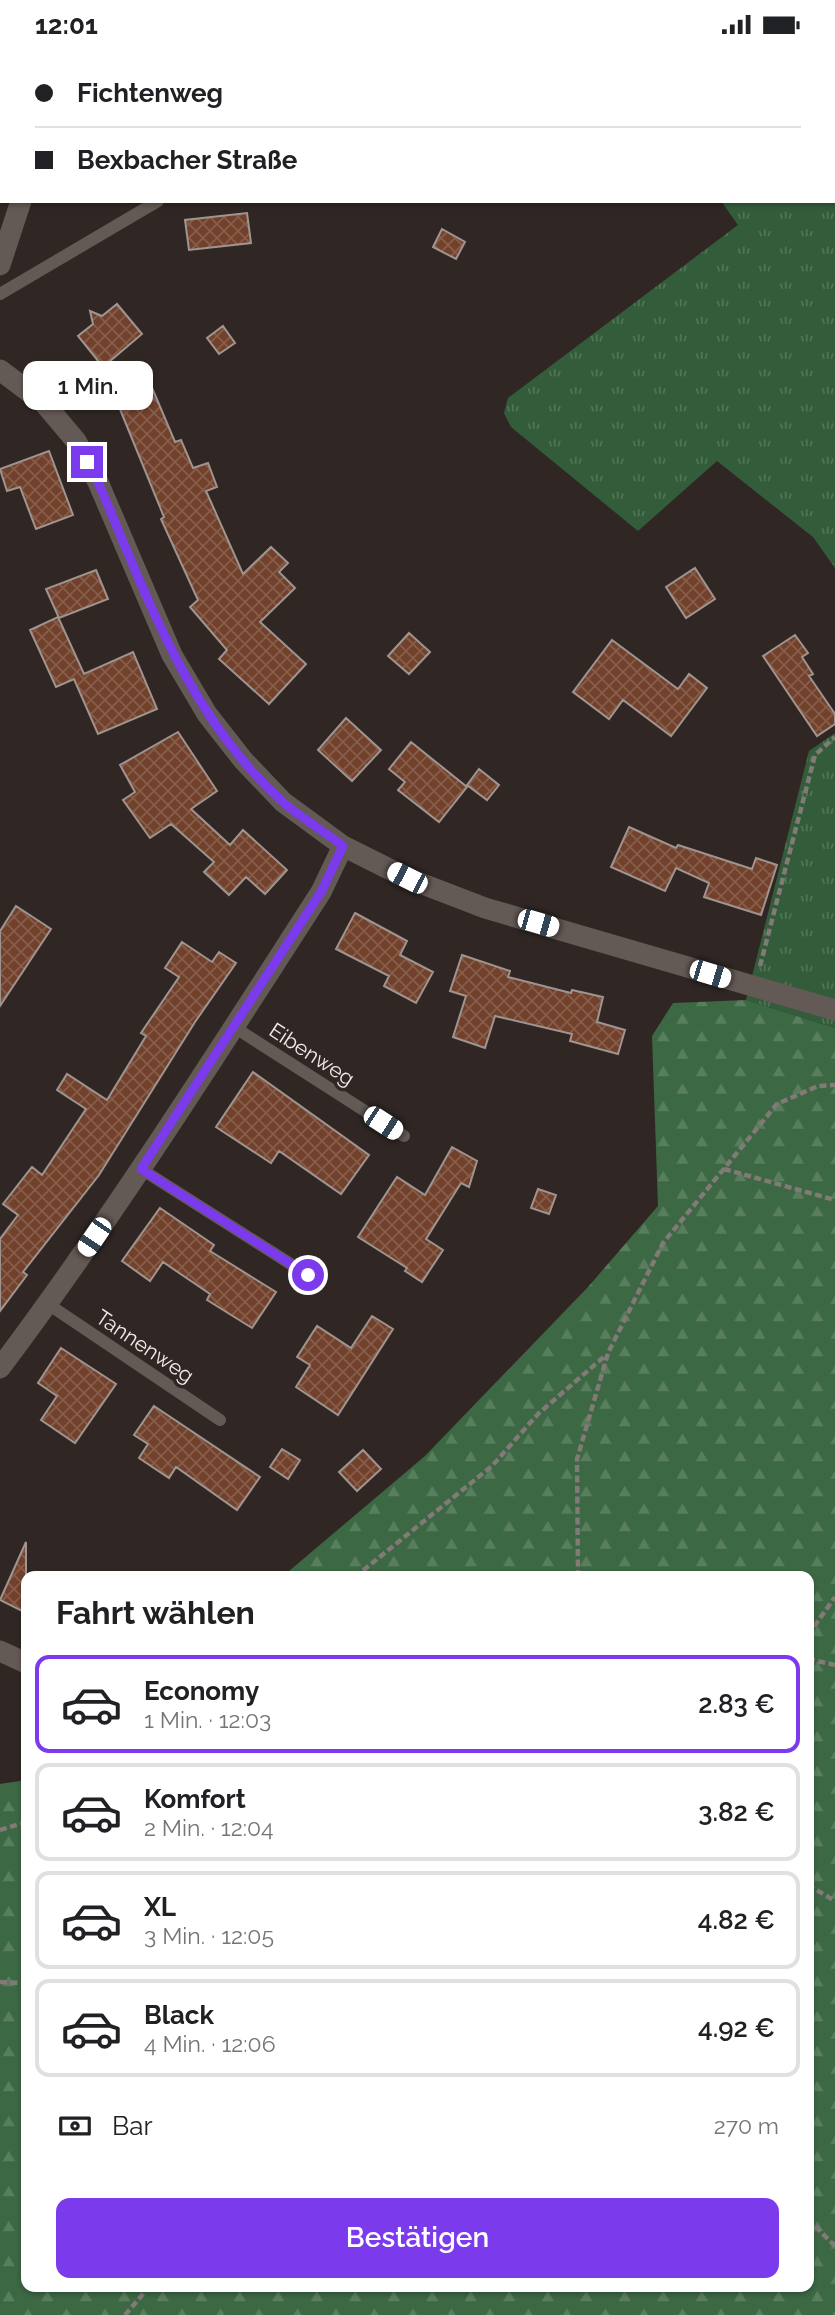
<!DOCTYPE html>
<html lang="de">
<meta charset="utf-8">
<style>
:root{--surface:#fff;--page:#f6f6f6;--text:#202124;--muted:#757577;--line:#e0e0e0;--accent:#7c3aed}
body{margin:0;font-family:Raleway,sans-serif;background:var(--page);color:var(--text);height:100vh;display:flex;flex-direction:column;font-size:26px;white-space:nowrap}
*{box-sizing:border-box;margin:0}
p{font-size:23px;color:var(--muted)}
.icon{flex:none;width:38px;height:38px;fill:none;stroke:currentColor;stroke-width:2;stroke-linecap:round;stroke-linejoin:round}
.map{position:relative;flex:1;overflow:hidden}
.panel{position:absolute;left:21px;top:1522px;width:793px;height:721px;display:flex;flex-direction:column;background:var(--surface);border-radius:14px;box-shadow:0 2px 5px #0004}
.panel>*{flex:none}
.top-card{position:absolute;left:0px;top:0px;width:836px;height:154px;box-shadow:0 2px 5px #0004;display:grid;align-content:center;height:154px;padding:0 35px;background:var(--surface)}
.end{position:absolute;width:32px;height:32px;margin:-16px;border:9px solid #7c3aed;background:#fff;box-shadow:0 0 0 4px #fff}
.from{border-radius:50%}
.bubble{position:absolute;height:49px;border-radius:14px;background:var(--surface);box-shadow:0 2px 5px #0004;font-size:23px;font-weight:600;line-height:49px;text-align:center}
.car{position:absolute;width:21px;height:42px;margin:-21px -10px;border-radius:9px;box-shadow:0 0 5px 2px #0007;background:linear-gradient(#fff 24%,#345 0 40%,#fff 0 76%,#345 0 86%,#fff 0)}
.top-card b{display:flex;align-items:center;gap:24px;height:66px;font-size:26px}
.top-card b+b{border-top:2px solid var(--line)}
.top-card i{width:18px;height:18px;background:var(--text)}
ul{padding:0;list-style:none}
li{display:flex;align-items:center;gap:21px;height:98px;margin:0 14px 10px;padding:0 21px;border:4px solid var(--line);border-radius:14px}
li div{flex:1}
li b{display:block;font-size:26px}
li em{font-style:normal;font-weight:600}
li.on{border-color:var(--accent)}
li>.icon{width:63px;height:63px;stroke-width:1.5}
h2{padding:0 35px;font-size:32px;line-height:84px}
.pay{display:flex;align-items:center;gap:18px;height:77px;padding:0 35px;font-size:26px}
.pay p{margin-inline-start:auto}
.cta{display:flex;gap:14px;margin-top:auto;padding:14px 35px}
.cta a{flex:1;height:80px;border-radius:14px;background:var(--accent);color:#fff;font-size:28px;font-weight:600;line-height:80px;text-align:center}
.status{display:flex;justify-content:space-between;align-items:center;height:49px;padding:0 35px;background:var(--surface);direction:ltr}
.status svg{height:19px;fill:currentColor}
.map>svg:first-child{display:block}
</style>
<div class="status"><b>12:01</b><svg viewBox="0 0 49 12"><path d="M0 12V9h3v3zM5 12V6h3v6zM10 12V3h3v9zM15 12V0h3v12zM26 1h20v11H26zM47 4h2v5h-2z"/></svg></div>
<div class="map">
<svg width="835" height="2266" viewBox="0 0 835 2266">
<defs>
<pattern id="grass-tufts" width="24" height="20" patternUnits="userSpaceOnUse" patternTransform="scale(1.75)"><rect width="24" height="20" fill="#335d3a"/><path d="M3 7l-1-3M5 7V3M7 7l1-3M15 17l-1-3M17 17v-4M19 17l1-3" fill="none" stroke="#517456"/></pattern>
<pattern id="forest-firs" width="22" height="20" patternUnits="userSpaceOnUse" patternTransform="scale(1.75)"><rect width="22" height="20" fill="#3c6843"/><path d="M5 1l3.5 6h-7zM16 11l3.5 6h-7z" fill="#587e5e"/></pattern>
<pattern id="building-cross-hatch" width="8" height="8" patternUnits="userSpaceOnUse" patternTransform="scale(1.75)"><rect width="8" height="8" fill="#72412c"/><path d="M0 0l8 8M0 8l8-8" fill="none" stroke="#865d4b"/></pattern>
</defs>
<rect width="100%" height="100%" fill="#302724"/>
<!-- grass -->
<path fill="url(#grass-tufts)" d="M 486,0 L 835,0 L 835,519 L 813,488 L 717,412 L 638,482 L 511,378 L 504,364 L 508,349 L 738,176 L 721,152 L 835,152 L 835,2 Z
M 835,684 L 835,979 L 746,951 L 809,702 Z"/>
<!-- forest -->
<path fill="url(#forest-firs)" d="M 746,951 L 835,979 L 835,2266 L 0,2266 L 0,1735 L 26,1731 L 26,2238 L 808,2238 L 808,1528 L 282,1528 L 425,1407 L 588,1238 L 658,1157 L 652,987 L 673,954 Z"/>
<!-- building -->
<path fill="url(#building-cross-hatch)" stroke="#9f9490" stroke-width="2" d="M 247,164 L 251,194 L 189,201 L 185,171 Z
M 442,180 L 465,193 L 456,210 L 433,198 Z
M 117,255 L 142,285 L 103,318 L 78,287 L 93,275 L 90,262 L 102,267 Z
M 223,277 L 235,294 L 219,305 L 207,289 Z
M 150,334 L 175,393 L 181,391 L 193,419 L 208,414 L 217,438 L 206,442 L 243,525 L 271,498 L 288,514 L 279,523 L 295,539 L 260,573 L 306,615 L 269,655 L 219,610 L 227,601 L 190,558 L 198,551 L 161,470 L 164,468 L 115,348 Z
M 49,402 L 73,466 L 36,480 L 20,438 L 7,442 L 0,420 Z
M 695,519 L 715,550 L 686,569 L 666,538 Z
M 96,521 L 108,550 L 59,569 L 46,540 Z
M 58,568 L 84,625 L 133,603 L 157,660 L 98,685 L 74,630 L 56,638 L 30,581 Z
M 409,584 L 430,603 L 409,625 L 388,607 Z
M 795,586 L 808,604 L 802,608 L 813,625 L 809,627 L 835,665 L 835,675 L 817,687 L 763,607 Z
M 612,591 L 678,640 L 689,625 L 707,639 L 671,687 L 623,651 L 609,670 L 573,643 Z
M 346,669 L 381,701 L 352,732 L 318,701 Z
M 178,683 L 217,742 L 191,760 L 230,796 L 243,781 L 287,821 L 265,845 L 246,828 L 229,846 L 204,823 L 214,813 L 171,775 L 150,789 L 123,751 L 135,743 L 120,716 Z
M 411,693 L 467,738 L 439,773 L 398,741 L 405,733 L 389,720 Z
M 479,720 L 499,736 L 487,751 L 467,736 Z
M 629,778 L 676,799 L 678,796 L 752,820 L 756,809 L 777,816 L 761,866 L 704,848 L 709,834 L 676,819 L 665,842 L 611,818 Z
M 16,857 L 51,880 L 0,957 L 0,882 Z
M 355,864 L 407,892 L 400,906 L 433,923 L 416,954 L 384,937 L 389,927 L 336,900 Z
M 182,893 L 212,913 L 219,903 L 236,914 L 195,973 L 99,1126 L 23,1223 L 27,1226 L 0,1262 L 0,1190 L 18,1166 L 3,1155 L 32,1118 L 42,1126 L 86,1060 L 57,1041 L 67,1025 L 107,1051 L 146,987 L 141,984 L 179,928 L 165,919 Z
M 462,906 L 510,922 L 508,928 L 571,944 L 572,941 L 603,948 L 597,973 L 625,981 L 618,1005 L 570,992 L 572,985 L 495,967 L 485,999 L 453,988 L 466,947 L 450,942 Z
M 253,1023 L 369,1106 L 341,1145 L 279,1102 L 271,1114 L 216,1078 Z
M 452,1098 L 477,1112 L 469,1138 L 461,1134 L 426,1190 L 443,1201 L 422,1233 L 405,1222 L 407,1219 L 358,1188 L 397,1128 L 425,1146 Z
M 538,1140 L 556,1146 L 549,1165 L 531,1159 Z
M 160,1159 L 214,1196 L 210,1202 L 276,1243 L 252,1279 L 207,1251 L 210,1245 L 163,1213 L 150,1232 L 122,1212 Z
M 372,1267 L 393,1280 L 338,1366 L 296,1338 L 310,1316 L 297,1308 L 317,1277 L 351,1299 Z
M 61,1299 L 116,1335 L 75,1394 L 41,1371 L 57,1347 L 38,1334 Z
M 154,1357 L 260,1428 L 237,1461 L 176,1418 L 169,1429 L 139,1409 L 148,1395 L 134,1386 Z
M 282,1400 L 300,1411 L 288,1430 L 270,1418 Z
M 363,1401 L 381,1420 L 357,1442 L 339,1423 Z
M 26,1493 L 26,1564 L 0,1551 Z"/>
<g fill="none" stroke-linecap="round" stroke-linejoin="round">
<!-- path -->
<path stroke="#817a77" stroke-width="4.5" stroke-dasharray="7 3.5" stroke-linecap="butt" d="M 691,0 L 693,2
M 422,2 L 422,0
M 760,917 L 815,706 L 835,688
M 724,1120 L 835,1151
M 355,1528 L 492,1417 L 538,1365 L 606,1306
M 578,1528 L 577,1410 L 608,1304 L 663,1194 L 777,1055 L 818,1037 L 835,1036
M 808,1586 L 835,1548
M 808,1610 L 835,1616
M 0,1781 L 26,1773
M 808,1836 L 835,1852
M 0,1933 L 26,1934
M 808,2170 L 835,2197
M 125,2266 L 149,2238"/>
<!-- service -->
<path stroke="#635955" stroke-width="12" d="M 0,245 L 158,152
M 234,978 L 404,1087
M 141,1120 L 308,1226
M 48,1255 L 220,1371"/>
<!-- minor -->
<path stroke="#635955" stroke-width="21" d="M 14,0 L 15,2
M 0,216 L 21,152
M 0,1319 C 115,1166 217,1004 321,843 L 343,797
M 0,1602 L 26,1614"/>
<!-- tertiary -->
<path stroke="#635955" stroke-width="21" d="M 0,321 L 44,354 L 76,392 L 98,433 L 172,606 L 207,665 L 243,711 L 283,753 L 343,797 L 407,829 L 485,859 L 835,961"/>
</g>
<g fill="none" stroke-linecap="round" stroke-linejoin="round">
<!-- route -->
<path stroke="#7c3aed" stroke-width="9" d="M 87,413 L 98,433 C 147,547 188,668 283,753 C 301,769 324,782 343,797 L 321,843 L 141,1120 L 308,1226"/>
</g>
<g text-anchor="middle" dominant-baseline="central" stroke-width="7" stroke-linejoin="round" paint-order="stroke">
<!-- street labels -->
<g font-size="21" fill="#f0eae8" stroke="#302724">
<text transform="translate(312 1005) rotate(33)">Eibenweg</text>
<text transform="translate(145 1297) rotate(34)">Tannenweg</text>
</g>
</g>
</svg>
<i class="end from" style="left:308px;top:1226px"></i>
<i class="end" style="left:87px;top:413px"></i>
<div class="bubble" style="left:23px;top:312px;width:130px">1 Min.</div>
<i class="car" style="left:407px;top:829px;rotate:297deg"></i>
<i class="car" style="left:538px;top:874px;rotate:106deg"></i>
<i class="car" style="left:710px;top:925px;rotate:107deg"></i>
<i class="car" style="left:383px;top:1074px;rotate:123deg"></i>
<i class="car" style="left:94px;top:1188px;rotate:214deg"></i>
<div class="top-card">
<b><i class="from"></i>Fichtenweg</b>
<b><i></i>Bexbacher Straße</b>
</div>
<section class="panel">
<h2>Fahrt wählen</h2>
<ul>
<li class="on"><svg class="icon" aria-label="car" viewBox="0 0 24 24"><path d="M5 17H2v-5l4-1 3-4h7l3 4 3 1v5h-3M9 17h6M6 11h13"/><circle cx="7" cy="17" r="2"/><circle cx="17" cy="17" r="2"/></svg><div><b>Economy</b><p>1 Min. · 12:03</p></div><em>2.83 €</em></li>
<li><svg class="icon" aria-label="car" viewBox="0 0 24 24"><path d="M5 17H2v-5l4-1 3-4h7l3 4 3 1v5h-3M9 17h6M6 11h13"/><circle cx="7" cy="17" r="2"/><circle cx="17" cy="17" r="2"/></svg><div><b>Komfort</b><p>2 Min. · 12:04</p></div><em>3.82 €</em></li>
<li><svg class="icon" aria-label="car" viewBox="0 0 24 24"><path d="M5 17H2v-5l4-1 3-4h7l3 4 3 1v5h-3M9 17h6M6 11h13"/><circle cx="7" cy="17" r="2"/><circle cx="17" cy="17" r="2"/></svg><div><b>XL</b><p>3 Min. · 12:05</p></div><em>4.82 €</em></li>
<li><svg class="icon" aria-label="car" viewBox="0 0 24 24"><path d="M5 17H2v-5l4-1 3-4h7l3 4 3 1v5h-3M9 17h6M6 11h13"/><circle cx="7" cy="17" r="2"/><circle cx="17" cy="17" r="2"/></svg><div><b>Black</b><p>4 Min. · 12:06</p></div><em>4.92 €</em></li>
</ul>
<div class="pay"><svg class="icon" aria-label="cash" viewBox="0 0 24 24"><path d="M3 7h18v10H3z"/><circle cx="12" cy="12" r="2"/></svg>Bar<p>270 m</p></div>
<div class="cta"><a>Bestätigen</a></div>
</section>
</div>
